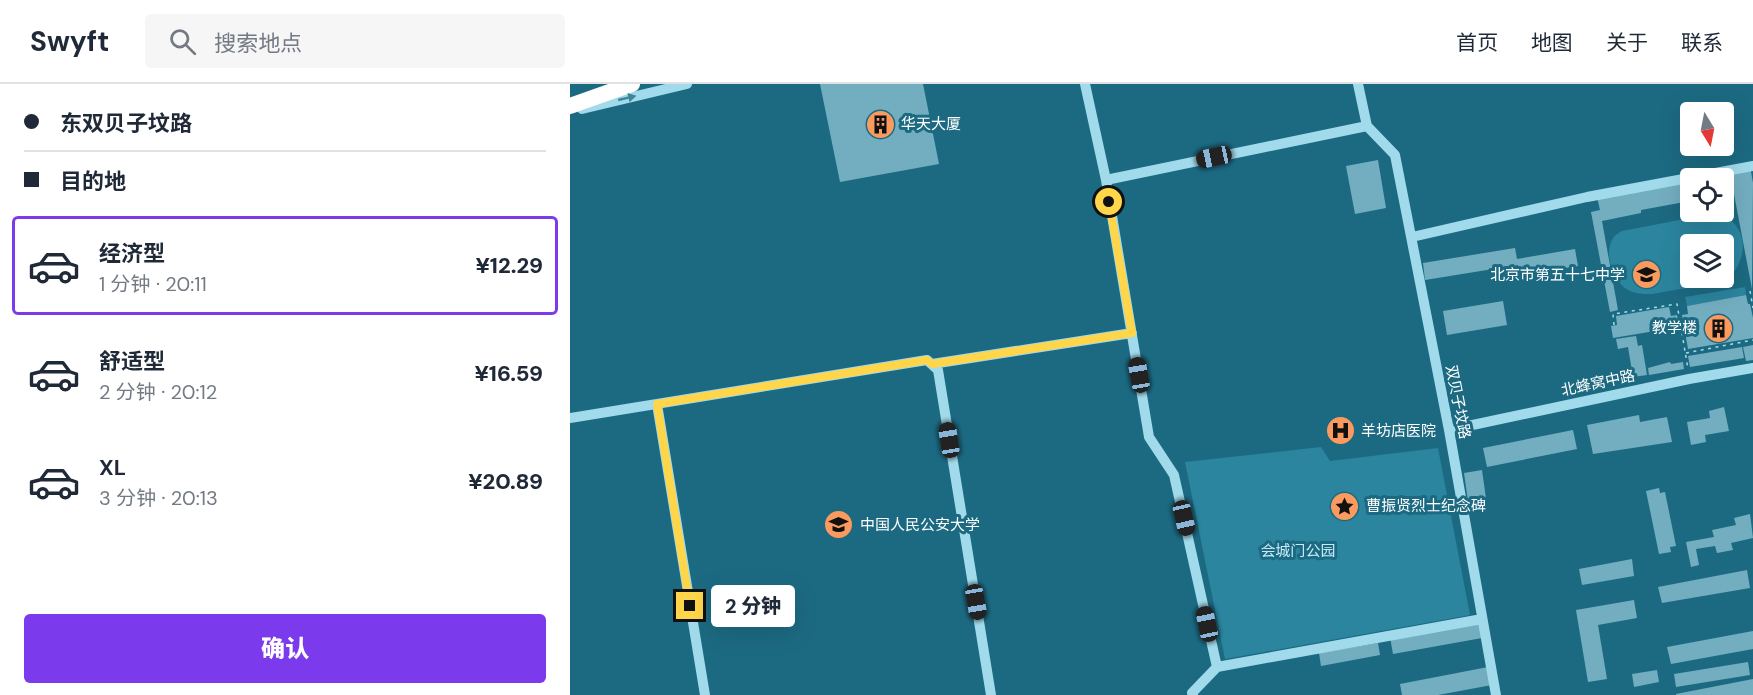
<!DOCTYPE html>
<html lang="zh">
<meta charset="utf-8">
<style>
:root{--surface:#fff;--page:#f6f6f7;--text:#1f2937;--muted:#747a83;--line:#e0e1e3;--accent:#7c3aed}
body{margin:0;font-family:"DM Sans","Noto Sans SC",sans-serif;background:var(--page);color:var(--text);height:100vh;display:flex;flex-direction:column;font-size:22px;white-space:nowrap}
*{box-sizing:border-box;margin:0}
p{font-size:20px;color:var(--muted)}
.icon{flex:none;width:33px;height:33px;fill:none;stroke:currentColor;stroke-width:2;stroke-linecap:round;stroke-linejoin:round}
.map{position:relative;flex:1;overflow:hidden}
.sheet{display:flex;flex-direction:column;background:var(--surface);width:570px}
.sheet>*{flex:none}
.banner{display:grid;align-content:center;height:132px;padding:0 24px;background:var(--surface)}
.needle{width:39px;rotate:170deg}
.buttons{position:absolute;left:1110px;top:18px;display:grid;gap:12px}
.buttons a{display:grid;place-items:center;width:54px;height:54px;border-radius:6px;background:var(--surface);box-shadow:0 6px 24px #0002;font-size:30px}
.end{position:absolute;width:27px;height:27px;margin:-14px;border:8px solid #ffd54a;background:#111;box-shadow:0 0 0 3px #111}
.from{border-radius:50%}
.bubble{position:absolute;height:42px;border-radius:6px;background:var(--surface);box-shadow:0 6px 24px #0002;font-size:20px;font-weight:800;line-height:42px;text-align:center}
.car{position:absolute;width:18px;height:36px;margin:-18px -9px;border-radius:8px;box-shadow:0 0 4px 2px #0007;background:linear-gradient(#222 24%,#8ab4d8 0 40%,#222 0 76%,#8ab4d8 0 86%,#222 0)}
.banner b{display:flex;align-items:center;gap:21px;height:57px;font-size:22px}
.banner b+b{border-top:2px solid var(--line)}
.banner i{width:15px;height:15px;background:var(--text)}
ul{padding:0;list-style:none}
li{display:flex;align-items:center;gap:18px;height:99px;margin:0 12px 9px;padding:0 12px;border:3px solid transparent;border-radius:6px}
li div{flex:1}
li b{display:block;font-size:22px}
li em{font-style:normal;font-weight:800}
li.current{border-color:var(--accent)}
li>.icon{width:54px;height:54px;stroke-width:1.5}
.action{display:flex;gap:12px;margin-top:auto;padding:12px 24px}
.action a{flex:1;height:69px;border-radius:6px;background:var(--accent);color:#fff;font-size:24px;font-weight:800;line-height:69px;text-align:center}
header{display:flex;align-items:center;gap:36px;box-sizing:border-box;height:84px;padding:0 30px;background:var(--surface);border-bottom:2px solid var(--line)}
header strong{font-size:28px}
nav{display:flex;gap:33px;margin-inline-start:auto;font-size:21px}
.search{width:420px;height:54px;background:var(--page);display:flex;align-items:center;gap:15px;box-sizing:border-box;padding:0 21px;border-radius:6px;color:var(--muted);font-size:22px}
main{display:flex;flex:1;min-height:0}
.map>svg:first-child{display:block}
</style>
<header>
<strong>Swyft</strong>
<div class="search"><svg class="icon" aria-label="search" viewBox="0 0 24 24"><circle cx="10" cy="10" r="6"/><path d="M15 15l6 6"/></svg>搜索地点</div>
<nav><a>首页</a><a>地图</a><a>关于</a><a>联系</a></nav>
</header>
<main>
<section class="sheet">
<div class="banner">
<b><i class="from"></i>东双贝子坟路</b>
<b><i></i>目的地</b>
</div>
<ul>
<li class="current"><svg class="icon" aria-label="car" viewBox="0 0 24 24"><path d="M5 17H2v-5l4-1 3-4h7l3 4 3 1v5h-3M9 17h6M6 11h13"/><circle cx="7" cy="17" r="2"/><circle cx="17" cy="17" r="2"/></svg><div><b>经济型</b><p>1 分钟 · 20:11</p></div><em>¥12.29</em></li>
<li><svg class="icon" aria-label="car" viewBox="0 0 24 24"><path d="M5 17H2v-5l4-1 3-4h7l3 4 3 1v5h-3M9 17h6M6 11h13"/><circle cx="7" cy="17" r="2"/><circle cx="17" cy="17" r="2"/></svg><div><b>舒适型</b><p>2 分钟 · 20:12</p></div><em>¥16.59</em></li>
<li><svg class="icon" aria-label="car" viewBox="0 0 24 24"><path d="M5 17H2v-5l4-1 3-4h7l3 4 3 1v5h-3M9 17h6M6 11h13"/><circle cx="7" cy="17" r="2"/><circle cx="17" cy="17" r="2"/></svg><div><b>XL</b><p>3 分钟 · 20:13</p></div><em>¥20.89</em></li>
</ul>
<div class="action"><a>确认</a></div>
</section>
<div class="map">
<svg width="1183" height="611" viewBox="0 0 1183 611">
<rect width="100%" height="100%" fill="#1c6a82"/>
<!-- green -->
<path fill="#2b859f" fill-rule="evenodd" d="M 1141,130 C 1147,131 1154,132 1159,135 C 1182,152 1174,187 1151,198 L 1082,210 C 1072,210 1063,210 1055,204 C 1042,195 1033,166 1044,153 C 1046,150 1049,149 1052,147 ZM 1120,160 L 1154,160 L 1154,194 L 1120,194 Z
M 1175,203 L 1176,211 L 1117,222 L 1115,213 Z
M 751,363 L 760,377 L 868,364 L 900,531 L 655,575 L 615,378 Z"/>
<!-- building -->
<path fill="#73aec0" d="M 250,0 L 353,0 L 369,80 L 270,98 Z
M 808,76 L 816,124 L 785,130 L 776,82 Z
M 1180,82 L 1183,99 L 1182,205 L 1164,110 L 1154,112 L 1154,94 L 1141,94 Z
M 1120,97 L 1120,117 L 1071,126 L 1071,129 L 1032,137 L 1048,226 L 1040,228 L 1021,128 L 1030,126 L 1027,113 Z
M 945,164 L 947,175 L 1005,165 L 1008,182 L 950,191 L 948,181 L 855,196 L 853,179 Z
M 1176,211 L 1178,220 L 1180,220 L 1183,234 L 1183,254 L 1118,265 L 1112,231 L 1118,230 L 1117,222 Z
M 933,217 L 937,241 L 877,251 L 873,227 Z
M 1099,223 L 1101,232 L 1107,231 L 1109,243 L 1043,254 L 1041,242 L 1047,241 L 1046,232 Z
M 1066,252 L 1068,262 L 1072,261 L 1077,291 L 1063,293 L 1058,263 L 1048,265 L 1046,255 Z
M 1183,261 L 1183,276 L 1176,277 L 1173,263 Z
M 1172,263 L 1174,274 L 1120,283 L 1118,272 Z
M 1100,278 L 1101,280 L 1113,278 L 1114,285 L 1079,291 L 1078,284 Z
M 1154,323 L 1159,347 L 1135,351 L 1136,358 L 1121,361 L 1117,338 L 1140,334 L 1139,327 Z
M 1069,331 L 1070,338 L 1097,333 L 1102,358 L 1023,370 L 1017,341 Z
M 1003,346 L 1007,365 L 917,383 L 913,364 Z
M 912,386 L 917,422 L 899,424 L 894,389 Z
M 1089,404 L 1090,409 L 1095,408 L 1106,462 L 1100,463 L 1101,468 L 1089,470 L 1076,407 Z
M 1180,430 L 1183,454 L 1161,459 L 1163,466 L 1147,469 L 1145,462 L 1126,465 L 1129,481 L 1121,483 L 1116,458 L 1144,453 L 1142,446 L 1166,441 L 1164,434 Z
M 1062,475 L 1064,492 L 1012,501 L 1009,485 Z
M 1177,486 L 1180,504 L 1092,519 L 1088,503 Z
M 1064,516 L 1067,534 L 1028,541 L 1037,595 L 1018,598 L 1006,526 Z
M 908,536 L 912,554 L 823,570 L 820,553 Z
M 1183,547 L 1183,565 L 1101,580 L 1097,563 Z
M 808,559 L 810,571 L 751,582 L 749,569 Z
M 1178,578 L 1180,591 L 1106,603 L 1104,590 Z
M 918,583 L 922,601 L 868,611 L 832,611 L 830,600 Z
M 1087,586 L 1089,598 L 1064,603 L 1062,590 Z
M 1183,595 L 1183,611 L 1106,611 L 1106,610 Z"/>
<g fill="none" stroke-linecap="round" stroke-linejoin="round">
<!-- path -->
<path stroke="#a1daea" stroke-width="1.5" stroke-dasharray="3 4.5" stroke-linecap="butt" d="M 1180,207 L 1183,224
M 1044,241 L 1043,230 L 1107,220 L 1118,285
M 1116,269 L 1183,256"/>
<!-- minor -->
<path stroke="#a1daea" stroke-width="10" d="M 515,0 L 536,96 L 579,353 L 604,391 L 647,583 L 622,609 L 623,611
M 12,25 L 117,0
M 797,42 L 825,71 L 879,346 L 926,611
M 536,96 L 797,42 L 788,0
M 842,153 L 1017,113 L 1183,82
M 362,280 L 562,249
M 87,320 L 135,611
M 0,334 L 357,276 L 368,286 L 421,611
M 879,346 L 1119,295 L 1183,284
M 647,583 L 912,535"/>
<!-- highway -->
<path stroke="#fff" stroke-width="16" d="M 0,22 L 62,0"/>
</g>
<!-- one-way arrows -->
<defs><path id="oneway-solid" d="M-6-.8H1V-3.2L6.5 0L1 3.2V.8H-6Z" transform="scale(1.5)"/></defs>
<use fill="#3d869c" href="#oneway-solid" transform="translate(57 14) rotate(-13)"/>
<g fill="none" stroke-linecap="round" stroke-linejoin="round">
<!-- route -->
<path stroke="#ffd54a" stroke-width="8" d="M 120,522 L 87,320 L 357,276 L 362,280 L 562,249 L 539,118"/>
</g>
<!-- icons -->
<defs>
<symbol id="building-disc" viewBox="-11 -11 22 22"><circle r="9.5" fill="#fb9a5e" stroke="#1c6a82"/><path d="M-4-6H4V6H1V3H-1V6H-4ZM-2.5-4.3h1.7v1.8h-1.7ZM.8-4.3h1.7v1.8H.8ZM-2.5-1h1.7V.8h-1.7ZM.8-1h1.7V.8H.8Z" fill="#111"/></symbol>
<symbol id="school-disc" viewBox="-11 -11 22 22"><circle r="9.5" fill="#fb9a5e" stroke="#1c6a82"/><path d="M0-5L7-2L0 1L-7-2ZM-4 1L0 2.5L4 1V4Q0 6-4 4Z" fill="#111"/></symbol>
<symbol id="hospital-disc" viewBox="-11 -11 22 22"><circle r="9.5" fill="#fb9a5e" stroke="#1c6a82"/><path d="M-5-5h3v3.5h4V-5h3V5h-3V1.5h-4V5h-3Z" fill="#111"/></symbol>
<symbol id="sight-disc" viewBox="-11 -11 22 22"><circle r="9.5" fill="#fb9a5e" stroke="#1c6a82"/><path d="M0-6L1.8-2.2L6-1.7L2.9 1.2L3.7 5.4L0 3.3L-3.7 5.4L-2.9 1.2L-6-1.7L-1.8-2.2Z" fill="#111"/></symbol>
<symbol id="university-disc" viewBox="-11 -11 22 22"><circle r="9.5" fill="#fb9a5e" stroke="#1c6a82"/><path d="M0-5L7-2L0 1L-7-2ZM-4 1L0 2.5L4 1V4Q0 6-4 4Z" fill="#111"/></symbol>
</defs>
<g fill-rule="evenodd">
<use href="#building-disc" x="294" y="24" width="33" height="33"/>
<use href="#school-disc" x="1060" y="174" width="33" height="33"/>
<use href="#building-disc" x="1132" y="228" width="33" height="33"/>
<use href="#hospital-disc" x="754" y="330" width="33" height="33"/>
<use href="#sight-disc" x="758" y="406" width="33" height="33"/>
<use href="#university-disc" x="252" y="424" width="33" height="33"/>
</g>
<g text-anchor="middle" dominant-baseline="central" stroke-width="6" stroke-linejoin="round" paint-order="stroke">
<!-- poi labels -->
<g font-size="15" fill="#fff" stroke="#1c6a82" text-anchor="start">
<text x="331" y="40">华天大厦</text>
<text x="1055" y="191" text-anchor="end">北京市第五十七中学</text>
<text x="1127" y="244" text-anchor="end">教学楼</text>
<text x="791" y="347">羊坊店医院</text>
<text x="796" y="422">曹振贤烈士纪念碑</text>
<text x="290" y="441">中国人民公安大学</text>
</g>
<!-- street labels -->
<g font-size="15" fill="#fff" stroke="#1c6a82">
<text transform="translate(1028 299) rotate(-12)">北蜂窝中路</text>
<text transform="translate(888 318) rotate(79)">双贝子坟路</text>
</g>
<!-- park labels -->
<g font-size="15" fill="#c5ecf8" stroke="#1c6a82">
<text x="728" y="467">会城门公园</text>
</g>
</g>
</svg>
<div class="buttons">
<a><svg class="needle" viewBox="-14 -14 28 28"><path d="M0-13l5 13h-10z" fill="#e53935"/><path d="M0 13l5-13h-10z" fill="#747a83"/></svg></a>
<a><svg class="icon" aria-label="locate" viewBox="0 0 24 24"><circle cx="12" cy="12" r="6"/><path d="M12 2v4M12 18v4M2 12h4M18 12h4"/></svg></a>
<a><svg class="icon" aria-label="layers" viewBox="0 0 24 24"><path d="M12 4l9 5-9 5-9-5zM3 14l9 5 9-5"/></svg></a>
</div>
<i class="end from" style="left:539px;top:118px"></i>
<i class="end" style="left:120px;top:522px"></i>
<div class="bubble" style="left:141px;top:501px;width:84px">2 分钟</div>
<i class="car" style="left:644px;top:73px;rotate:258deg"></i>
<i class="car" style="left:569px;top:291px;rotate:350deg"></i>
<i class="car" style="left:379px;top:356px;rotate:351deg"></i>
<i class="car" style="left:614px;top:434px;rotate:167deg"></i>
<i class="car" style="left:406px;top:518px;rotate:170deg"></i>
<i class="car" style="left:637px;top:540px;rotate:348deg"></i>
</div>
</main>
